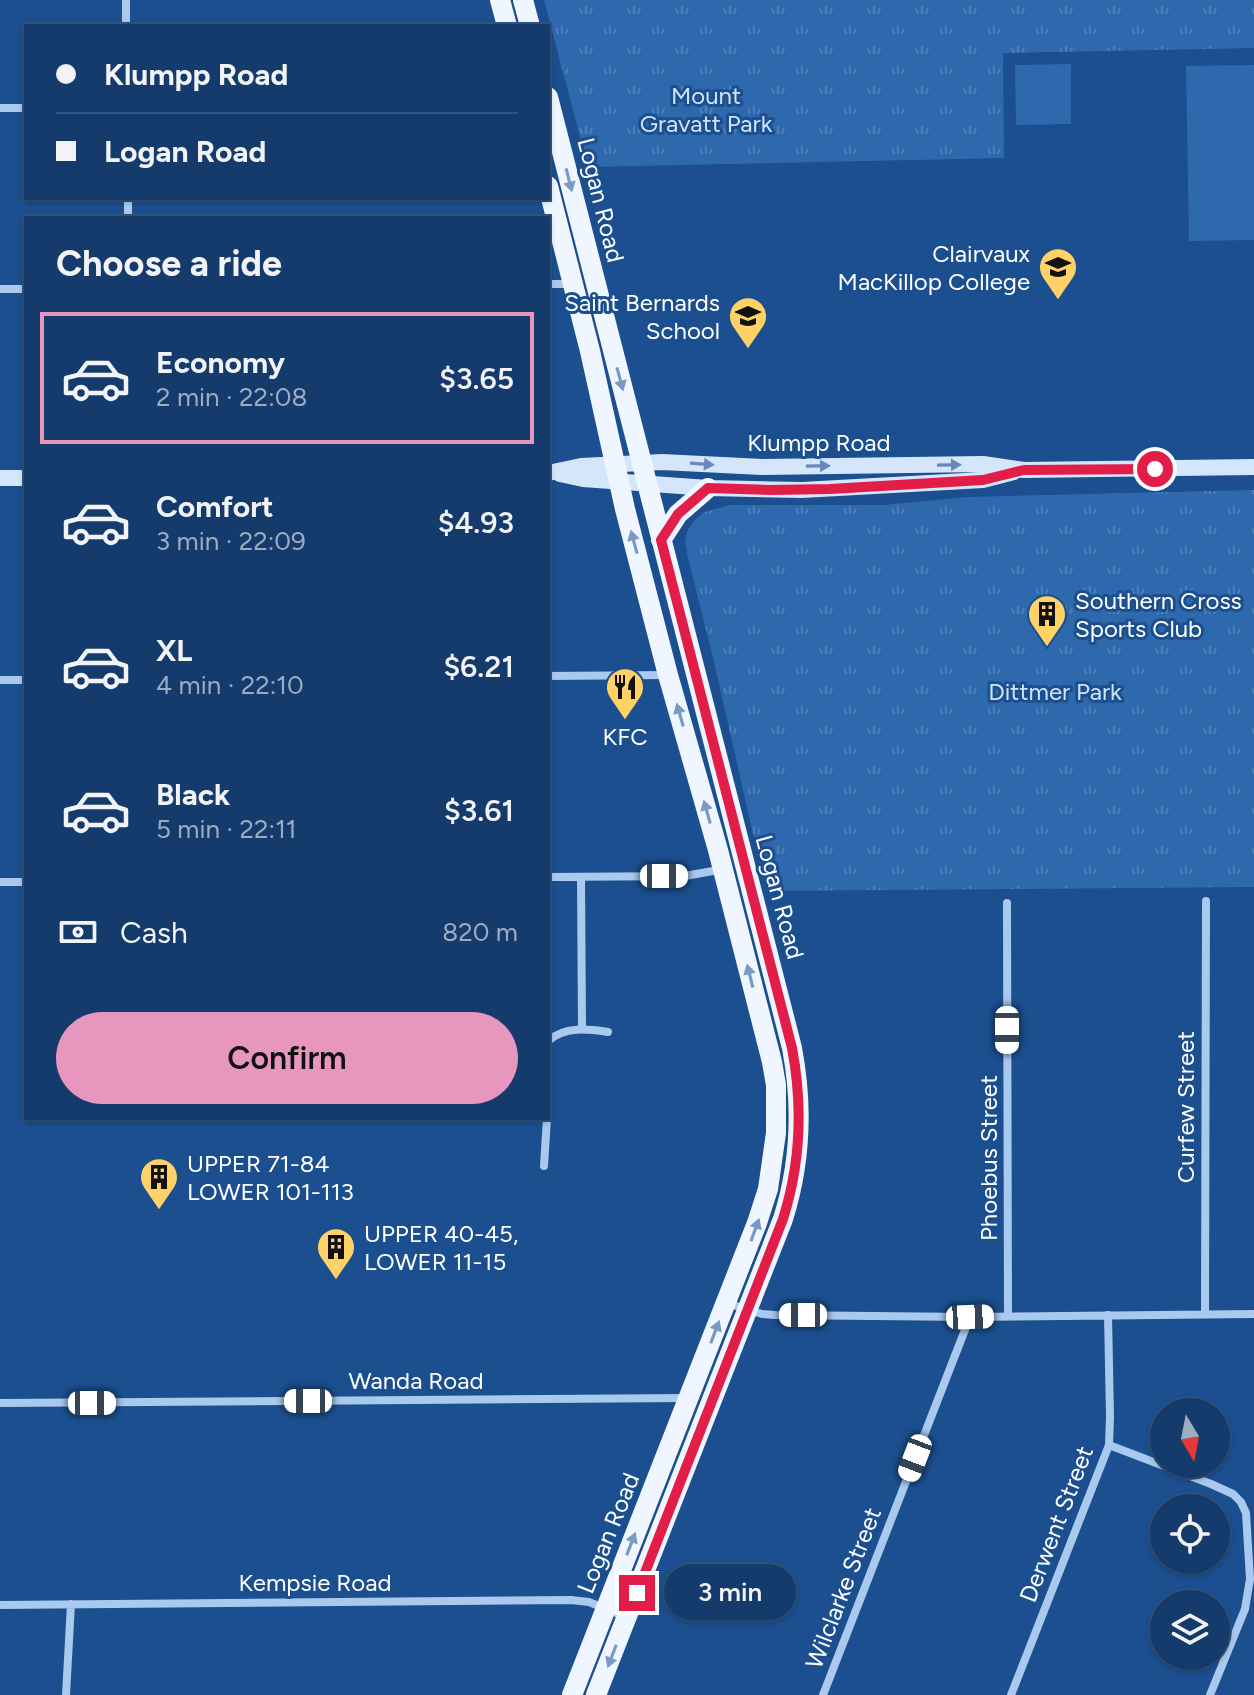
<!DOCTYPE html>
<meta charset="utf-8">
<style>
:root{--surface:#143b6b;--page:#214673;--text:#f1f3f6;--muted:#9dadc1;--line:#33557e;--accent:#e797bd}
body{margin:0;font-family:Figtree,sans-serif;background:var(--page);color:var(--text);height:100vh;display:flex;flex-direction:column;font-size:30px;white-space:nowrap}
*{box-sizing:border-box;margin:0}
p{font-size:26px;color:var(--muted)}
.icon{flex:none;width:44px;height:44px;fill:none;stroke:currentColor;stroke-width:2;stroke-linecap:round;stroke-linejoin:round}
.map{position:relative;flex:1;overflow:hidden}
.sheet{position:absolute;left:24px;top:216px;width:526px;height:904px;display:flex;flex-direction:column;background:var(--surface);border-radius:0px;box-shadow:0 2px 6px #0004,0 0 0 2px var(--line)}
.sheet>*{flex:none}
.guide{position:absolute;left:24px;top:24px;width:526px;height:176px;border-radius:0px;box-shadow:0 2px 6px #0004,0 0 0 2px var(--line);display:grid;align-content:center;height:176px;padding:0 32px;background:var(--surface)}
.needle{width:52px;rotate:170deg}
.buttons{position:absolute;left:1150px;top:1398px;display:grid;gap:16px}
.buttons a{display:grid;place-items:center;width:80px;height:80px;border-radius:50%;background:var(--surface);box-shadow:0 2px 6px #0004,0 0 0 2px var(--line);font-size:40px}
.end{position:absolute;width:36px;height:36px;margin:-18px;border:10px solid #e11d48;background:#fff;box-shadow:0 0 0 4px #fff}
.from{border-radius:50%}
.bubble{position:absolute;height:56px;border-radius:28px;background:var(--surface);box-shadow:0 2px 6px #0004,0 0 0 2px var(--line);font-size:26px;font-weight:600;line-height:56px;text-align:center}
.car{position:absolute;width:24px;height:48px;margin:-24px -12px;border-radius:10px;box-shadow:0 0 6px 2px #0007;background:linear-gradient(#fff 24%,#345 0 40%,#fff 0 76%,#345 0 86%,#fff 0)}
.guide b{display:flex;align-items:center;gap:28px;height:76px;font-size:30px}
.guide b+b{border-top:2px solid var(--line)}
.guide i{width:20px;height:20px;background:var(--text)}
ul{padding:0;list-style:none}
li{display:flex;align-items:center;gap:24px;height:132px;margin:0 16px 12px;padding:0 16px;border:4px solid transparent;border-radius:0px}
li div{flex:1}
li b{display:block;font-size:30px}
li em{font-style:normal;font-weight:600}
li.current{border-color:var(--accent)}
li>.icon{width:72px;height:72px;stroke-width:1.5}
h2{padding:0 32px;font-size:36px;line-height:96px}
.pay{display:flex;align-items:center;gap:20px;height:88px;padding:0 32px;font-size:30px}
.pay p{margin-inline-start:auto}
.primary-button{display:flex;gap:16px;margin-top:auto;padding:16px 32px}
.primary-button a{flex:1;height:92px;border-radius:48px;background:var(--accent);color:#111;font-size:32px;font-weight:600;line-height:92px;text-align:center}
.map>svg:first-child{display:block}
</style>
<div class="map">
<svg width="1254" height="1695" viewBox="0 0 1254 1695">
<defs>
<pattern id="park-tufts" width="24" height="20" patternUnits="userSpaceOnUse" patternTransform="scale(2)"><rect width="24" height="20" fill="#2e69ad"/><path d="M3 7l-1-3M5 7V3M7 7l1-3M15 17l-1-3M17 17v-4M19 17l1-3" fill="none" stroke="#4d80b9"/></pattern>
</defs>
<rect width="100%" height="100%" fill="#1b4f8f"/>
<!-- grass -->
<path fill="#2e69ad" d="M 1071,64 L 1071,124 L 1016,125 L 1015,65 Z
M 1254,65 L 1254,240 L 1189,241 L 1186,66 Z"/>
<!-- park -->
<path fill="url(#park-tufts)" d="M 544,0 L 1254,0 L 1254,48 L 1003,53 L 1004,158 L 588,167 Z
M 1254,490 L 1254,887 L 766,891 L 714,662 L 687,554 L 685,541 L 688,530 L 694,521 L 704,512 L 730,505 L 884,505 L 968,497 Z"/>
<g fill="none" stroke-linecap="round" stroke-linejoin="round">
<!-- minor -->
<path stroke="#a9c9ee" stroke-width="8" d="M 126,0 L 126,26
M 0,108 L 26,108
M 128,198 L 128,218
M 548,284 L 572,284
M 0,289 L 26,289
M 548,676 L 668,675
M 0,680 L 26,680
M 548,877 L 685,876 L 724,869
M 581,877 L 582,1028
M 0,882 L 26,882
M 1007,903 L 1008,1316
M 548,1041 C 565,1026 587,1029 608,1032
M 544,1166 L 547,1118
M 727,1303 L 762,1314 L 775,1315 L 970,1317 L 1254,1314
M 1205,1314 L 1206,901
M 0,1403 L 687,1398
M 1109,1445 L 1211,1484 L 1233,1494 L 1241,1502 L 1246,1513 L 1250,1579 L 1245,1609 L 1210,1695
M 0,1605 L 571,1600 L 589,1602 L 626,1617
M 66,1695 L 71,1604
M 823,1695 L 970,1317
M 1011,1695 L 1109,1445 L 1110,1417 L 1108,1315"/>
<!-- secondary -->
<path stroke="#d6e6fa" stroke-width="16" d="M 548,473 L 581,466 L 662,462 L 762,467 L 983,464 L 1024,470 L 1254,467
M 560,474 L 583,479 L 708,488 L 802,490 L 983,480 L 1014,472
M 0,478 L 26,478"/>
<!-- primary -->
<path stroke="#f0f6ff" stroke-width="20" d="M 500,0 L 507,26
M 523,0 L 530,26
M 548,97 L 792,1048 C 803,1106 801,1162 783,1219 L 596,1695
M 548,186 L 590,351 L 625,509 L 668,675 L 718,850 L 772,1062 L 776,1085 L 776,1133 L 768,1189 L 757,1223 L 572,1695
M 661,540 L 678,514 L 708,488"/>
</g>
<!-- one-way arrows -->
<defs><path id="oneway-solid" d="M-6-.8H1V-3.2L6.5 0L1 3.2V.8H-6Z" transform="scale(2)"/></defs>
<g fill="#7b9ac1">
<use href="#oneway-solid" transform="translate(569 180) rotate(76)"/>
<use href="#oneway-solid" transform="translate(620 379) rotate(75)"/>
<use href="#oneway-solid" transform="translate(634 542) rotate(-105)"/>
<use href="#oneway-solid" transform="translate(680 715) rotate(-106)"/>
<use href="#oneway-solid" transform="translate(707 812) rotate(-106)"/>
<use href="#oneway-solid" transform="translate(750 976) rotate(-104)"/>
<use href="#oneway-solid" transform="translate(755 1230) rotate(-70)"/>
<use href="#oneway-solid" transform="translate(715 1332) rotate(-69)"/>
<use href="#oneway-solid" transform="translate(631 1544) rotate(-69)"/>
<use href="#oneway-solid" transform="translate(612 1656) rotate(111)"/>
</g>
<g fill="#668bba">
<use href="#oneway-solid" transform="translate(702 464) rotate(4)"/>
<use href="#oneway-solid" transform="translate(949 465) rotate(-1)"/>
<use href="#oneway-solid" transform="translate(818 466) rotate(-1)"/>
</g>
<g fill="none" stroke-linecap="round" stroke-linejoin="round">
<!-- route -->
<path stroke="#e11d48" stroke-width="10" d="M 637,1593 L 783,1219 C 801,1162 803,1106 792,1048 L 661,540 L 678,514 L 708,488 L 770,490 L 830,489 L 983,480 L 1024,470 L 1155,469"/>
</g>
<!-- icons -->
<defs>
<symbol id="school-pin" viewBox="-11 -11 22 30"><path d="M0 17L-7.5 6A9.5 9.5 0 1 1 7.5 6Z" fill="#ffd166" stroke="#1b4f8f"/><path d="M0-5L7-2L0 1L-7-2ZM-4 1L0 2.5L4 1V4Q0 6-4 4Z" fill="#111"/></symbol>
<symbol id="building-pin" viewBox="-11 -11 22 30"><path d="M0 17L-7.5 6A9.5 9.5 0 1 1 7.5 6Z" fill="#ffd166" stroke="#1b4f8f"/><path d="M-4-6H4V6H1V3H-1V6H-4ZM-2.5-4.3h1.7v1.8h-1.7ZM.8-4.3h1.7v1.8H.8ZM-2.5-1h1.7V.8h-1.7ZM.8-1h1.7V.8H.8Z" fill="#111"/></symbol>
<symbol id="restaurant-pin" viewBox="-11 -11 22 30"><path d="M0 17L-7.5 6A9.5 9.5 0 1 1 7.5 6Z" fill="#ffd166" stroke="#1b4f8f"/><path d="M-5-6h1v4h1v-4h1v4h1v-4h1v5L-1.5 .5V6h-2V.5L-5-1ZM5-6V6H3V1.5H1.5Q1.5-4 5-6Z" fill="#111"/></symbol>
</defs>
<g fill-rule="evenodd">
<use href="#school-pin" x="1036" y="245" width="44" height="60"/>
<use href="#school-pin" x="726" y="294" width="44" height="60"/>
<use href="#building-pin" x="1025" y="592" width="44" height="60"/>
<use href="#restaurant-pin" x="603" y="665" width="44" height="60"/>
<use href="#building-pin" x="137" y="1155" width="44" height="60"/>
<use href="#building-pin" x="314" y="1225" width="44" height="60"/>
</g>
<g text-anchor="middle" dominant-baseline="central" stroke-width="6" stroke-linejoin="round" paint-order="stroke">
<!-- park labels -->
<g font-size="24" fill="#cfe3fa" stroke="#1b4f8f">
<text x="706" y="95">Mount<tspan x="706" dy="28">Gravatt Park</tspan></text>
<text x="1055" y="691">Dittmer Park</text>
</g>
<!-- street labels -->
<g font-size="24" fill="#fff" stroke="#1b4f8f">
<text transform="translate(601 200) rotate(76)">Logan Road</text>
<text x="819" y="442">Klumpp Road</text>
<text transform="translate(780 897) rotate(75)">Logan Road</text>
<text transform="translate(1185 1107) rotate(-90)">Curfew Street</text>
<text transform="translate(988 1158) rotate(-90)">Phoebus Street</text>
<text x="416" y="1380">Wanda Road</text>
<text transform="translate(1056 1524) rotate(-69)">Derwent Street</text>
<text transform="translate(608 1533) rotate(-68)">Logan Road</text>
<text x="315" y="1582">Kempsie Road</text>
<text transform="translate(843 1588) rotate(-69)">Wilclarke Street</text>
</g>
<!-- poi labels -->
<g font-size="24" fill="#fff" stroke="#1b4f8f" text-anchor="start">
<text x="1030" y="253" text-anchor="end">Clairvaux<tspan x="1030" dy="28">MacKillop College</tspan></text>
<text x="720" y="302" text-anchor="end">Saint Bernards<tspan x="720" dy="28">School</tspan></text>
<text x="1075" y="600">Southern Cross<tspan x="1075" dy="28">Sports Club</tspan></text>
<text x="625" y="736" text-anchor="middle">KFC</text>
<text x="187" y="1163">UPPER 71-84<tspan x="187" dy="28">LOWER 101-113</tspan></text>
<text x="364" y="1233">UPPER 40-45,<tspan x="364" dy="28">LOWER 11-15</tspan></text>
</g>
</g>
</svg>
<div class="buttons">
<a><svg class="needle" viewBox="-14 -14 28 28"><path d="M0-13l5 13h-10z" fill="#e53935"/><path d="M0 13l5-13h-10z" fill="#9dadc1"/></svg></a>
<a><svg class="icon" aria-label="locate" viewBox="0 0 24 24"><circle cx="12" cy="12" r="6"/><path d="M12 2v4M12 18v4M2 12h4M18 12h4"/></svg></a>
<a><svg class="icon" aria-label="layers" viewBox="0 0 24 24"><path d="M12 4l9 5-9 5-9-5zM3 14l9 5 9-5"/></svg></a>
</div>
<i class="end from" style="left:1155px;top:469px"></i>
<i class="end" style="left:637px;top:1593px"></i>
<div class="bubble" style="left:664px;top:1564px;width:132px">3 min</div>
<i class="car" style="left:664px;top:876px;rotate:90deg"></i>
<i class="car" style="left:1007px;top:1030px;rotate:180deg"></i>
<i class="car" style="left:803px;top:1315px;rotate:270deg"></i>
<i class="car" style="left:970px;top:1317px;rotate:88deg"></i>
<i class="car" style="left:308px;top:1401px;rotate:270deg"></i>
<i class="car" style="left:92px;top:1403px;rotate:90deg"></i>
<i class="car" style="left:915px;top:1458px;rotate:201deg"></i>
<div class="guide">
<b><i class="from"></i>Klumpp Road</b>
<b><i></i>Logan Road</b>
</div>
<section class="sheet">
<h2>Choose a ride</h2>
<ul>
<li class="current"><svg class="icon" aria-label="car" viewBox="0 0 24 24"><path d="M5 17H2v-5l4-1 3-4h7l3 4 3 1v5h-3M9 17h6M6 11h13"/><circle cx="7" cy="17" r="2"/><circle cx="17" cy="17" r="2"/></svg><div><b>Economy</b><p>2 min · 22:08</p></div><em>$3.65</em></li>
<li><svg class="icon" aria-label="car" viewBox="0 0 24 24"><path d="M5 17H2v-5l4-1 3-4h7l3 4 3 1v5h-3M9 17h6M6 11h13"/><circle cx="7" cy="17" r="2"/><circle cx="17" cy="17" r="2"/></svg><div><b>Comfort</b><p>3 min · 22:09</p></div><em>$4.93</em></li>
<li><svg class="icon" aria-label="car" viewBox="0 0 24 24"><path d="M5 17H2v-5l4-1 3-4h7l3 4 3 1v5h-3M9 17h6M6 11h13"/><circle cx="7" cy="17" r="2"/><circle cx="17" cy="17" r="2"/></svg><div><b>XL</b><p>4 min · 22:10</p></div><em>$6.21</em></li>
<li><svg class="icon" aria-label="car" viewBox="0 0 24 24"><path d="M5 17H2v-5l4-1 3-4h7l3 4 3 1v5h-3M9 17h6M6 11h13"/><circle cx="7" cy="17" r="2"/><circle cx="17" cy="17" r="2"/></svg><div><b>Black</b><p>5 min · 22:11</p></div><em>$3.61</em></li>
</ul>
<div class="pay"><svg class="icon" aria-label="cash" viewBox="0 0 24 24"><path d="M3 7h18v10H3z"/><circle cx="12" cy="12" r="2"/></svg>Cash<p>820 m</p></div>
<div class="primary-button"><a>Confirm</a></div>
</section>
</div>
